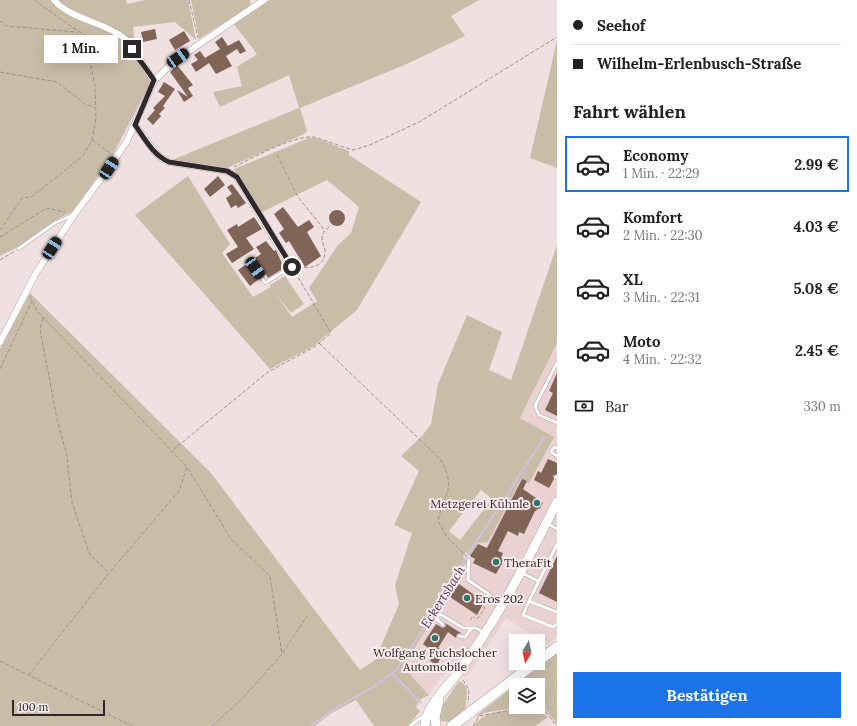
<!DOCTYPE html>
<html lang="de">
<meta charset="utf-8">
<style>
:root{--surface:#fff;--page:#f6f6f6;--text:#222;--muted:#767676;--line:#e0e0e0;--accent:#1a73e8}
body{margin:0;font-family:Lora,serif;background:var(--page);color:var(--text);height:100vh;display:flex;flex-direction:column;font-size:15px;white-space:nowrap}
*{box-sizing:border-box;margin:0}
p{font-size:13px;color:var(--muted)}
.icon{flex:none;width:22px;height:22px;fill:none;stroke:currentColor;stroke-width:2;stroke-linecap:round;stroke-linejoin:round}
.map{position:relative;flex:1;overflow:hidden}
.sheet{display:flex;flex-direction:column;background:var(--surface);width:300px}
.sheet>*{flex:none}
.top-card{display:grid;align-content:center;height:88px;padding:0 16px;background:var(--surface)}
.needle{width:26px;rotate:189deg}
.controls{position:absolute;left:509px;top:634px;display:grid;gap:8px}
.controls a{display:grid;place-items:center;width:36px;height:36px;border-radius:0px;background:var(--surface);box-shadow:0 4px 16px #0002;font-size:20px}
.scale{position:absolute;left:12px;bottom:10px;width:93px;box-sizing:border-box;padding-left:4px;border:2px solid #2e2829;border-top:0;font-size:11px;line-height:14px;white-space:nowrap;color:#2e2829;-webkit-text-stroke:3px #fdedee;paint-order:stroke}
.end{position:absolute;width:18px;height:18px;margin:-9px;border:5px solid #2e2829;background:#fff;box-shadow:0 0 0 2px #fff}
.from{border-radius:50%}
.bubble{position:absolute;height:28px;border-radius:0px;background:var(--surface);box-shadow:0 4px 16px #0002;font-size:13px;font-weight:700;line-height:28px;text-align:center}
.car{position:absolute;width:12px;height:24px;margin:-12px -6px;border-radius:5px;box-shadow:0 0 3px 1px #0007;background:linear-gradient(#222 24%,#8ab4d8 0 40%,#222 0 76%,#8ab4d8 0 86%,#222 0)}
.top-card b{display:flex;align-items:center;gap:14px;height:38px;font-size:15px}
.top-card b+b{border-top:1px solid var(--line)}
.top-card i{width:10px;height:10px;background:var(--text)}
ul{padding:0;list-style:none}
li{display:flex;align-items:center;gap:12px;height:56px;margin:0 8px 6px;padding:0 8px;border:2px solid transparent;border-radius:0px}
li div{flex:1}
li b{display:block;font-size:15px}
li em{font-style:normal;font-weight:700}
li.active{border-color:var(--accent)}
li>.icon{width:36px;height:36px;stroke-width:1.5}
h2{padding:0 16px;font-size:18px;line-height:48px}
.pay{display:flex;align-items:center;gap:10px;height:44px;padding:0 16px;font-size:15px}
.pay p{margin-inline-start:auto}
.action{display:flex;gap:8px;margin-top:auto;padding:8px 16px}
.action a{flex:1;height:46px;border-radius:0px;background:var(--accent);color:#fff;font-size:16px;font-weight:700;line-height:46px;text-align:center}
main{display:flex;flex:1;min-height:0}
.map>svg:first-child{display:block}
</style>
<main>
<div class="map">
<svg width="557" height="726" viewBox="0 0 557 726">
<rect width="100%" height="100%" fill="#f0e0e1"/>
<!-- built -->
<path fill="#ead1d2" d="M 557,343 L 557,637 L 548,644 L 506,618 L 467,677 L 451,670 L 440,678 L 429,695 L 403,667 L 478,543 L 488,542 L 521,478 L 529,482 L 554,437 L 520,418 Z"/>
<!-- green -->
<path fill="#c9bda7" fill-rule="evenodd" d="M 0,0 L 51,0 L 57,7 L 112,32 L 126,43 L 151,81 L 112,157 L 72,212 L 54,221 L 18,247 L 0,256 Z
M 57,0 L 126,0 L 127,4 L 145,0 L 188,0 L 196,40 L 175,22 L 133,27 L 135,48 L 109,26 L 67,8 Z
M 191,0 L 250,0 L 251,5 L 199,39 Z
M 270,0 L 479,0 L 451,16 L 465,36 L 409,63 L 300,108 L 307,131 L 304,134 L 227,168 L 172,160 L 299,108 L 289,75 L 220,107 L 213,92 L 242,86 L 237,67 L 257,54 L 234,24 Z
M 557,40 L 557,168 L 530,158 Z
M 309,138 L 316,138 L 349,151 L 349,155 L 421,202 L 357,310 L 312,347 L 270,369 L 135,215 L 188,176 L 230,244 L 222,253 L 253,297 L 271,287 L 270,285 L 285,276 L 304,304 L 291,313 L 273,290 L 292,317 L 317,301 L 309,288 L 338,245 L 351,233 L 359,207 L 327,180 L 260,213 L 234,169 Z
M 557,245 L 557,343 L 520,418 L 554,437 L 529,483 L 521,479 L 488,542 L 478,543 L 470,556 L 466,552 L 463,557 L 467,561 L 403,667 L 429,695 L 421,699 L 416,707 L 420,711 L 408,726 L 374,726 L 356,700 L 330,714 L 315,726 L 0,726 L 0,349 L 30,293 L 211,473 L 360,670 L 375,660 L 399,604 L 395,585 L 412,533 L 394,525 L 419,471 L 401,456 L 422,436 L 431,424 L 438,384 L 467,315 L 502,332 L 489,370 L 511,380 ZM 481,490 L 492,499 L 460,540 L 449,531 Z
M 557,653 L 557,724 L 544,709 L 538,706 L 538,685 L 516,685 L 516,707 L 519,707 L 484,713 L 477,717 L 476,716 Z
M 459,681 C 473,688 464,698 466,710 L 449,722 L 441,721 L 438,712 Z
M 528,708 L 537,709 L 548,717 L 535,726 L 474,726 C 484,709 511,711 528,708 Z"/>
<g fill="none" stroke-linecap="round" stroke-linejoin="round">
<!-- stream -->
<path stroke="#d0c2de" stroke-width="2" d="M 392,673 L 421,703
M 311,726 L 333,710 L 378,684 L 397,669 L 428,622 L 468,554 L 544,438"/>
</g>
<!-- building -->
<path fill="#806557" d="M 155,29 L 157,39 L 143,42 L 141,32 Z
M 184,31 L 190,41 L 175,50 L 169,40 Z
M 222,37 L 228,46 L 239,40 L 246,51 L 240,54 L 237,49 L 226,56 L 232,66 L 216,74 L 209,63 L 196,72 L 191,64 L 198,60 L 194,55 L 200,51 L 205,58 L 220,49 L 215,42 Z
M 177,65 L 193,85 L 188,88 L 193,96 L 184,102 L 177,90 L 188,97 L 170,72 Z
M 164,82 L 175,89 L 163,106 L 165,108 L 159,114 L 161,116 L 153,125 L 147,119 L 155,110 L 153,108 L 165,96 L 158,92 Z
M 218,176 L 225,185 L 210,197 L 204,189 Z
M 232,184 L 246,203 L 238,208 L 236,205 L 231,208 L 226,198 L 232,194 L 227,187 Z
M 283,207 L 298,227 L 309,220 L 314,227 L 307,232 L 321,256 L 305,267 L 289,241 L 286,243 L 279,233 L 284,229 L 274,214 Z
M329 218a8 8 0 1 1 16 0a8 8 0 1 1-16 0Z
M 254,217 L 262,229 L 246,238 L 254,249 L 232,263 L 226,254 L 238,247 L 227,230 L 237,224 L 238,227 Z
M 266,241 L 274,251 L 276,250 L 284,268 L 268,278 L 266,274 L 264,276 L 257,266 L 254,265 L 252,269 L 259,279 L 250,286 L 238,270 L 261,254 L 256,247 Z
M 557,373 L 557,416 L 545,410 L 553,393 L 549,391 Z
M 548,459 L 557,463 L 557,474 L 553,476 L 554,479 L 549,488 L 534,480 L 538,471 L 541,473 Z
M 522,479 L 527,481 L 523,489 L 543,503 L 540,508 L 535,511 L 524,534 L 519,532 L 518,536 L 508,531 L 498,551 L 503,553 L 501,558 L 504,560 L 496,574 L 473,563 L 475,559 L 470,556 L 478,544 L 487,548 Z
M 557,556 L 557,602 L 539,593 Z
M 459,584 L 484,602 L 477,615 L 450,597 Z
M 445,623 L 461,633 L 457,634 L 456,638 L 448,632 L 438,648 L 444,651 L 437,665 L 430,661 L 435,653 L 423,644 L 436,624 L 443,628 L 446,626 Z"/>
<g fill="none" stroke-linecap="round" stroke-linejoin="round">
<defs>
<path id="lane" d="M 18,249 L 55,223 L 73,215
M 255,268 L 265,283 L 291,267
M 557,363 L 535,406 L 539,415 L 557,423
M 557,448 L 554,447 L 551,452 L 557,456
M 556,477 L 557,477
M 548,524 L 557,529
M 557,544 L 529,601 L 557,612
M 469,559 L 468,580 L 502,603
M 522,573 L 538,581
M 529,601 L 523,615 L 553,627 L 557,624
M 443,625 L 437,619 L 439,615 L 442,615 L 463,628 L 476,628 L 483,632
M 459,636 L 465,637 L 471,629
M 410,726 L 419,719 L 424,717"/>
<path id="street" d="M 54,0 C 70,19 104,22 124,38 C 133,45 146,70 154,81
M 135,125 L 154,151 L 161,158 L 169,162 L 227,171 L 237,177 L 291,267
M 0,342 L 36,273 L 74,215 L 109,168 L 127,141 L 154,81 L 173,62 L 264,0"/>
<path id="secondary" d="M 425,726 C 426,706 445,690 456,675 C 496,622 527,562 557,502
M 436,726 L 435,717 L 439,701"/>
<path id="primary" d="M 538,661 L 557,647
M 452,726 L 535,663"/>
</defs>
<!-- lane casing -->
<use href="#lane" stroke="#b0a1a2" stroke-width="4"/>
<!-- street casing -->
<use href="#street" stroke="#b0a1a2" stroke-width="7"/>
<!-- secondary casing -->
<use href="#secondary" stroke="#b0a1a2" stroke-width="10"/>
<!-- primary casing -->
<use href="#primary" stroke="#b0a1a2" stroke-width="11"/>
<!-- path -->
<path stroke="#9b9091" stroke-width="1" stroke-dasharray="4 2" stroke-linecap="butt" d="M 34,0 L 78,31 L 120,52 L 132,60
M 189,0 L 198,38
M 0,21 L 7,26 L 76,32
M 0,72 L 57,82 L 85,104 L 94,107
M 92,140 L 111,154
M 277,155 L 298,197 L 323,228 L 324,232
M 234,167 C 255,157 291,136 314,137 L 353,150 L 370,145 L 421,121 L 557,37
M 0,230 L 22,198 L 31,197 L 83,156 L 92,140 L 96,118 L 95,85 L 88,53 L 76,32
M 0,237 L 47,208 L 65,212
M 0,260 L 15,251
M 298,267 C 311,269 326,267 325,250 C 324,246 322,242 322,238 C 322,232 328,228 331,225
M 30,296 L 37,311 L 43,317 L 187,467 L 231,539 L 270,576 L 282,654
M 43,318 L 40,329 L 57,419 L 67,456 L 72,503 L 90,555 L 109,573
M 319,343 L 441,460 C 457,492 444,491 438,521 L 447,537 L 466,556
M 0,369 L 32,301
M 173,450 L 268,372 L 314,347 L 331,333 L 295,272
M 477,619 L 485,608 L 482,606
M 470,620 L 473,616 L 475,618
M 0,661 L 132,726
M 29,675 L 109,573 L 179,491 L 187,467
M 463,680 L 469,690 L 468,703
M 534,707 L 545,712 L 557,726
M 212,726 L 243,698 L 282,654 L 307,616
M 473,726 L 479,716 L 484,715 L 528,707"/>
<!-- lane -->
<use href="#lane" stroke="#fff" stroke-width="3"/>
<!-- street -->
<use href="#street" stroke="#fff" stroke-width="6"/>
<!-- secondary -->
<use href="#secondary" stroke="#fff" stroke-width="9"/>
<!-- primary -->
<use href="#primary" stroke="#fff" stroke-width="10"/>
</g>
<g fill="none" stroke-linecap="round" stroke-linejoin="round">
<!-- route -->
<path stroke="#2e2829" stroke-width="5" d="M 132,49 L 154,80 L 135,125 C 145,139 153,155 169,162 L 227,171 L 237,177 L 292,267"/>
</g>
<!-- markers -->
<g fill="#2f756a" stroke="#fdedee" stroke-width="1.5">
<circle cx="537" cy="503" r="4"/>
<circle cx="496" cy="562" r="4"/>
<circle cx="467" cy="598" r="4"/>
<circle cx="435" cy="638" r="4"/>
</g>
<g text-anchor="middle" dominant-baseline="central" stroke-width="4" stroke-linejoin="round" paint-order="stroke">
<!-- poi labels -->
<g font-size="12" fill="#2e2829" stroke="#fdedee" text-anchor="start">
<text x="529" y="503" text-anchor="end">Metzgerei Kühnle</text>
<text x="504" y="562">TheraFit</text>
<text x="475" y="598">Eros 202</text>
<text x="435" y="652" text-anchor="middle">Wolfgang Fuchslocher<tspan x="435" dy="14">Automobile</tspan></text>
</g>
<!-- water labels -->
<g font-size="13" font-style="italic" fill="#49345c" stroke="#fdedee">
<text transform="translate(443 597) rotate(-58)">Eckertsbach</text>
</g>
</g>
</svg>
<div class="controls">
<a><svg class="needle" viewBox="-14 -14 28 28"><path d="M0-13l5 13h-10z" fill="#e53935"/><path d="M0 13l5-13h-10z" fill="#767676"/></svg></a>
<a><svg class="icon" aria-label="layers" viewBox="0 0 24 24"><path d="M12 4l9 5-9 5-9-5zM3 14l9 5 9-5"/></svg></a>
</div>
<div class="scale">100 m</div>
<i class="end from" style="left:292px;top:267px"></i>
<i class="end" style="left:132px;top:49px"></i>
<div class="bubble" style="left:44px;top:35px;width:74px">1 Min.</div>
<i class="car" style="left:178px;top:58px;rotate:55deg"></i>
<i class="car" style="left:109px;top:168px;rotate:33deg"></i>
<i class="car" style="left:52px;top:248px;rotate:33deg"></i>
<i class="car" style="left:255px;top:268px;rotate:145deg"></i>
</div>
<section class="sheet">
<div class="top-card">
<b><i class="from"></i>Seehof</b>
<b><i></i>Wilhelm-Erlenbusch-Straße</b>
</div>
<h2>Fahrt wählen</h2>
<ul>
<li class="active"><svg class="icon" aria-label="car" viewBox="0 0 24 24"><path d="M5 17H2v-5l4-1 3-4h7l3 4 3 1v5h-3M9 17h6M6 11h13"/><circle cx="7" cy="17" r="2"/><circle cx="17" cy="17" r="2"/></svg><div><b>Economy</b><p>1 Min. · 22:29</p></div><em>2.99 €</em></li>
<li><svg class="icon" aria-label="car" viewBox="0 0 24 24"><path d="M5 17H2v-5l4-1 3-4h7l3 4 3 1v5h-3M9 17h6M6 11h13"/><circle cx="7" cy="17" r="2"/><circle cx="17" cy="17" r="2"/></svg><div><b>Komfort</b><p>2 Min. · 22:30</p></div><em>4.03 €</em></li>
<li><svg class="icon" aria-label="car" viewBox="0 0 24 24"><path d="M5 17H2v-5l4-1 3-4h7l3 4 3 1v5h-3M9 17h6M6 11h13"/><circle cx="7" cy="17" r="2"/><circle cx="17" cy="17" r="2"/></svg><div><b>XL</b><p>3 Min. · 22:31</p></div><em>5.08 €</em></li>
<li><svg class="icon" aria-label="car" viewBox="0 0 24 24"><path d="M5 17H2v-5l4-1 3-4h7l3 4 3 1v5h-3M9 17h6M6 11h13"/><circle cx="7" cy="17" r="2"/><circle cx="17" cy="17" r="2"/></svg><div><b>Moto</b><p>4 Min. · 22:32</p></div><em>2.45 €</em></li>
</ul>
<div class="pay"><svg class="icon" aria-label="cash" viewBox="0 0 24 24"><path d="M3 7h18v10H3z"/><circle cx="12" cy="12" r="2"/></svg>Bar<p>330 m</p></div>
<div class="action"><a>Bestätigen</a></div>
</section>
</main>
